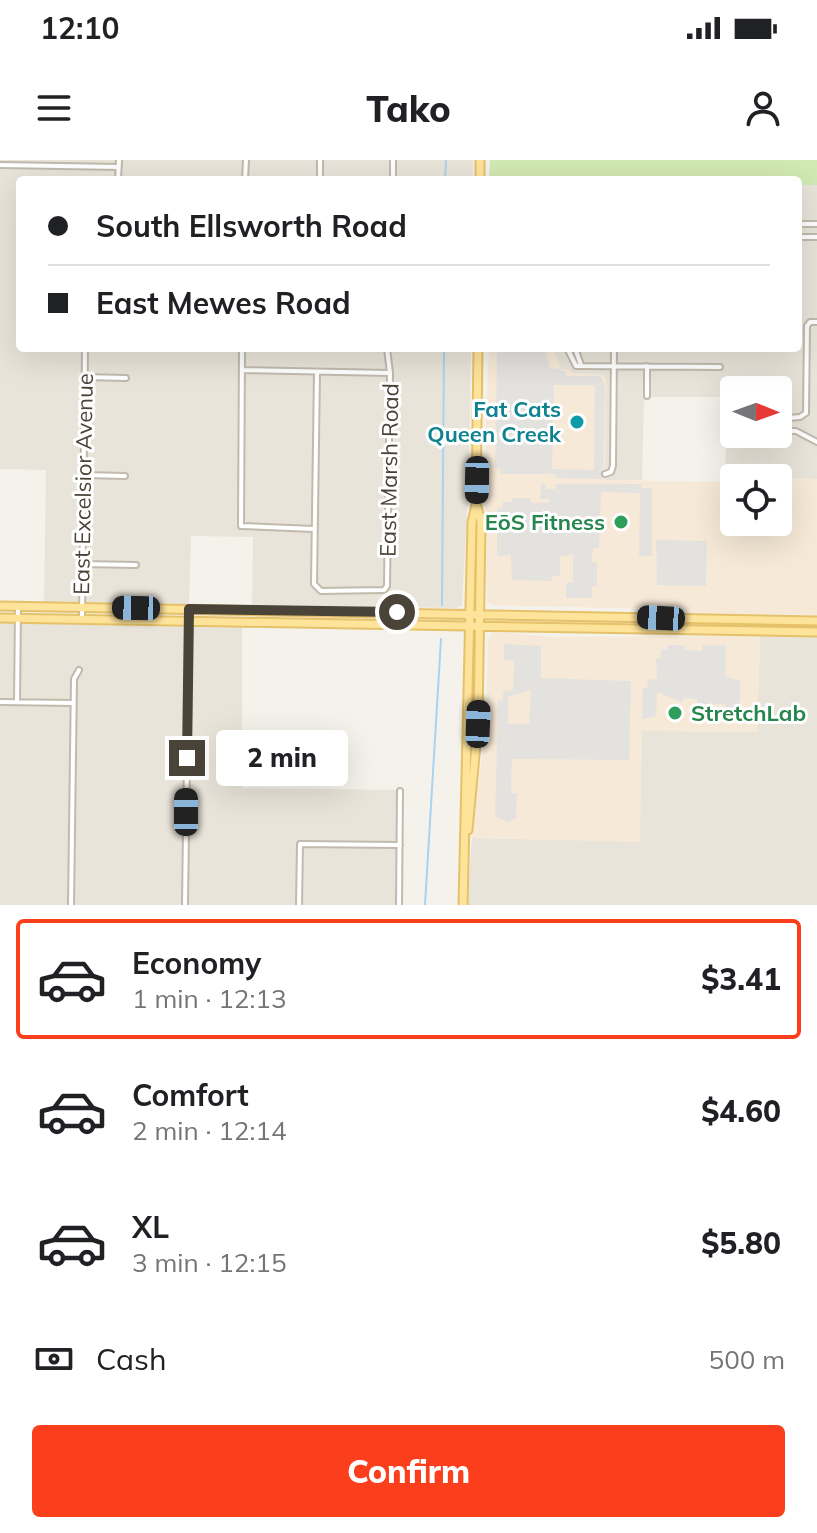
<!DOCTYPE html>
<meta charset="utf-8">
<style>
:root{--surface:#fff;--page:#f6f6f6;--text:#202124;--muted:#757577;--line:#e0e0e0;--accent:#fb3f1d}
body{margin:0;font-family:Mulish,sans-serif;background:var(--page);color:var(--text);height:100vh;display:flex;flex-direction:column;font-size:30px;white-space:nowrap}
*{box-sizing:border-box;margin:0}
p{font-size:26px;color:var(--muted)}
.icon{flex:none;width:44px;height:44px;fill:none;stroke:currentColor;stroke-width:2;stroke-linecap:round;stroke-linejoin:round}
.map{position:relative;height:745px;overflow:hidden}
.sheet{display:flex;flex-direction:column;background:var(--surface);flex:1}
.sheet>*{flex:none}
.top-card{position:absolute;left:16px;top:16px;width:786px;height:176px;border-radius:8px;box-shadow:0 8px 32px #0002;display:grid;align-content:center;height:176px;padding:0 32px;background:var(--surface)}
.needle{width:52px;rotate:91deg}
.fabs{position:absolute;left:720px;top:216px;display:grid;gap:16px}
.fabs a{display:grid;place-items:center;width:72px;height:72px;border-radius:8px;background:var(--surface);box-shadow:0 8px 32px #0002;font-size:40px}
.end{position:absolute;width:36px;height:36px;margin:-18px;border:10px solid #4a4338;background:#fff;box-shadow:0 0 0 4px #fff}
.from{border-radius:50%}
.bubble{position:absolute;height:56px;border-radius:8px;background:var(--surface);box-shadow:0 8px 32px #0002;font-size:26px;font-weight:800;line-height:56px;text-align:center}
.car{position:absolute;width:24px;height:48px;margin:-24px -12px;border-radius:10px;box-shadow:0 0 6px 2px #0007;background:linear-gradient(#222 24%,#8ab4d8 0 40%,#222 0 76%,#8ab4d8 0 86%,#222 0)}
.top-card b{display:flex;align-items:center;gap:28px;height:76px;font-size:30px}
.top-card b+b{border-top:2px solid var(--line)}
.top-card i{width:20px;height:20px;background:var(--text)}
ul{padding:14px 0 0;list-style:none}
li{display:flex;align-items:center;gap:24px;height:120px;margin:0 16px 12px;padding:0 16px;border:4px solid transparent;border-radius:8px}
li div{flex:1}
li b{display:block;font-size:30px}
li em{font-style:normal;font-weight:800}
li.on{border-color:var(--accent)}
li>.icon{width:72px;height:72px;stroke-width:1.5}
.pay{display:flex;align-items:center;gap:20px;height:88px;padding:0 32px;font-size:30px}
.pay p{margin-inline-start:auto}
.cta{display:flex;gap:16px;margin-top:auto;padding:16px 32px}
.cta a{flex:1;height:92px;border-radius:8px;background:var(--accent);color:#fff;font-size:32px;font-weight:800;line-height:92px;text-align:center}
.status{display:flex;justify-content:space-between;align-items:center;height:56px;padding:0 40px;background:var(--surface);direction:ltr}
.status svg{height:22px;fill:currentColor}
header{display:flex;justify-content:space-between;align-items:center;height:104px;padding:0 32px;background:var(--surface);font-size:36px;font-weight:800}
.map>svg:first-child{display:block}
</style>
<div class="status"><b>12:10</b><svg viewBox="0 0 49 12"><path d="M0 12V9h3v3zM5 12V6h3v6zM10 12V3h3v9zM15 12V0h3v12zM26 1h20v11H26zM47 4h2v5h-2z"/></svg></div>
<header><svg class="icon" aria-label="menu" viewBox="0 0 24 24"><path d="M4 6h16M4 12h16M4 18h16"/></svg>Tako<svg class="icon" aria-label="person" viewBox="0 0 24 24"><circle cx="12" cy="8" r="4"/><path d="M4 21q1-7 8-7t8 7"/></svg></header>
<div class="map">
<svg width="817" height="745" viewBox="0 0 817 745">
<rect width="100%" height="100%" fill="#f5f2eb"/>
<!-- residential -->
<path fill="#e9e4d9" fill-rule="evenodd" d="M 0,0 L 473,0 L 473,20 L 20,20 L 20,188 L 471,188 L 469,314 L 462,445 L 456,448 L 252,445 L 253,377 L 191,376 L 189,444 L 44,442 L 46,310 L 0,309 Z
M 798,25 L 817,25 L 817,319 L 725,317 L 727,237 L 644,237 L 642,320 L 605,320 L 603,215 L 569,213 L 561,209 L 553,188 L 798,188 ZM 734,230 L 778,230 L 778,274 L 734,274 Z
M 0,463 L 242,468 L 242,628 L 402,630 L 401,745 L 0,745 Z
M 760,476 L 817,477 L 817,745 L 467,745 L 472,678 L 639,681 L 642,570 L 757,572 Z"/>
<!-- commercial -->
<path fill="#f6e9d7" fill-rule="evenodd" d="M 489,188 L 553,188 L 561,209 L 569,209 L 573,214 L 603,215 L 606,218 L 605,320 L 725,322 L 725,317 L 817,319 L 817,455 L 673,453 L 652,449 L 493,445 L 487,443 L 484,309 ZM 734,318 L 778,318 L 778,362 L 734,362 Z
M 499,472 L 551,477 L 760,476 L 757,572 L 642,571 L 640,682 L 472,678 L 486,566 L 488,479 L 492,473 Z"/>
<!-- green -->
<path fill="#d1e9b4" d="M 490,0 L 817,0 L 817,25 L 798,25 L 798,20 L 489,20 Z"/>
<!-- parking -->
<path fill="#e4e2df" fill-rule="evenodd" d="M 497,188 L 545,188 L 550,208 L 566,211 L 566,216 L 598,216 L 602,219 L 605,227 L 603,319 L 556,318 L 555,314 L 548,314 L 547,310 L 546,314 L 501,314 L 500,309 L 495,308 ZM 554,225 L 595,225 L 594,310 L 552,309 Z
M 541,324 L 545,324 L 546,329 L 555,329 L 556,324 L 641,324 L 641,328 L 652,328 L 652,396 L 639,396 L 640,333 L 601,332 L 599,388 L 594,388 L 592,394 L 592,402 L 597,402 L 597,426 L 592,426 L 592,438 L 566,438 L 566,423 L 573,422 L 573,395 L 560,396 L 560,416 L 552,416 L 551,421 L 512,420 L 511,395 L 497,396 L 497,349 L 502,348 L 503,342 L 512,342 L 512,338 L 530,338 L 531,343 L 549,343 L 550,339 L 540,339 Z
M 656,380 L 707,381 L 706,426 L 657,425 Z
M 504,484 L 541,486 L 541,518 L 631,521 L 629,600 L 512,599 L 511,633 L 517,634 L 516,658 L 507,662 L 495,656 L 498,541 L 503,540 L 503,532 L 513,530 L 514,501 L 504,500 ZM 531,530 L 529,564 L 508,564 L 508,537 Z
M 668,485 L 684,485 L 685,490 L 702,491 L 703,485 L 726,486 L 725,516 L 740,521 L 740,561 L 726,556 L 725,544 L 697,544 L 697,539 L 684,538 L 682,542 L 657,532 L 656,556 L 642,559 L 643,528 L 648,528 L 647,520 L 657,519 L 656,498 L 661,498 L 661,489 L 668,489 Z"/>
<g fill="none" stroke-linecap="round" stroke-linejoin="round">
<!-- stream -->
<path stroke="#a8d3f1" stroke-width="2" d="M 445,20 L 446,0
M 442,445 L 444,188
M 425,745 L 441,479"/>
<defs>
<path id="minor" d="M 0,5 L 119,7
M 118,20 L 119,0
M 245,20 L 246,0
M 320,20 L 320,0
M 393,20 L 393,0
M 798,64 L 817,64
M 798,77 L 817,77
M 242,188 L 241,366 L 314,369
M 567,188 L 576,206 L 720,207
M 575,188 L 581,205
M 242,210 L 390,213
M 317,212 L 314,424 L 321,431 L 384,430 L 387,426 L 390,213 L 387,188
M 84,217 L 126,218
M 647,236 L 647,206
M 778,259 L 800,257 L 806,253 L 807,166 L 810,162 L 817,162
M 778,271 L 796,271 L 817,282
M 605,314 L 611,312 L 613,306 L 614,188
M 83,315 L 125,316
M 83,404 L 136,405
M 82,458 L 85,188
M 0,542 L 73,543
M 17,542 L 18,446
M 185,744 L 189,450
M 71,745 L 74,519 L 79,510
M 299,745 L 300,684 L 400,685
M 399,745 L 400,631"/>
<path id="primary" d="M 480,20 L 480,0
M 0,446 L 817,461
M 0,458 L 817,472
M 468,670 L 478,564 L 481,361 L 477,347
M 463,745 L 472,362 L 476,345 L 478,188"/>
</defs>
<!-- minor casing -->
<use href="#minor" stroke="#c1baad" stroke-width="8"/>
<!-- primary casing -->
<use href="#primary" stroke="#e5c169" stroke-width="11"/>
<!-- minor -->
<use href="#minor" stroke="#fff" stroke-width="4"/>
<!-- primary -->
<use href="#primary" stroke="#fee39b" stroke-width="7"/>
</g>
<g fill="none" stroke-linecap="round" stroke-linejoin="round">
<!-- route -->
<path stroke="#4a4338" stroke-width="10" d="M 187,598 L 189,449 L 397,452"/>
</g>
<!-- markers -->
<circle fill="#0f9aa8" stroke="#fff" stroke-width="3" cx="577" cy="262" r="8"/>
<g fill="#2e9e5b" stroke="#fff" stroke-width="3">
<circle cx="621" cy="362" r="8"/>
<circle cx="675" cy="553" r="8"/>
</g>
<g text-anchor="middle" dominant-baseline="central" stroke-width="6" stroke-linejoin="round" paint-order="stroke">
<!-- culture labels -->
<g font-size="22" font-weight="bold" fill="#0d838f" stroke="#fff" text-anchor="end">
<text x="561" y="249">Fat Cats<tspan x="561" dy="25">Queen Creek</tspan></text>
</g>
<!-- street labels -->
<g font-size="22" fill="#4a4338" stroke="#fff">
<text transform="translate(389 310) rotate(-89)">East Marsh Road</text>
<text transform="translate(83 324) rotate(-89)">East Excelsior Avenue</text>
</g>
<!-- leisure labels -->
<g font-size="22" font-weight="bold" fill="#27864d" stroke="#fff" text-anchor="end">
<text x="605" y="362">EōS Fitness</text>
<text x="691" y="553" text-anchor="start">StretchLab</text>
</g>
</g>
</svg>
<div class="fabs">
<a><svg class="needle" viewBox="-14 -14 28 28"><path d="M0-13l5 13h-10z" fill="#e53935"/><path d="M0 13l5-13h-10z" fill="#757577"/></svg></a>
<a><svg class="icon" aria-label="locate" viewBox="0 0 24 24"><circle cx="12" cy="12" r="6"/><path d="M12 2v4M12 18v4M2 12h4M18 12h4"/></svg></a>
</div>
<i class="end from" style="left:397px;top:452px"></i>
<i class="end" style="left:187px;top:598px"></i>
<div class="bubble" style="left:216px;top:570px;width:132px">2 min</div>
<i class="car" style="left:477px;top:320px;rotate:181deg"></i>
<i class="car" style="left:136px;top:448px;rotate:271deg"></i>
<i class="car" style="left:661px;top:458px;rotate:273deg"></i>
<i class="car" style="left:478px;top:564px;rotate:2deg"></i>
<i class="car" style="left:186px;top:652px;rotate:0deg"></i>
<div class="top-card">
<b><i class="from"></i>South Ellsworth Road</b>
<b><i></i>East Mewes Road</b>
</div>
</div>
<section class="sheet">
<ul>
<li class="on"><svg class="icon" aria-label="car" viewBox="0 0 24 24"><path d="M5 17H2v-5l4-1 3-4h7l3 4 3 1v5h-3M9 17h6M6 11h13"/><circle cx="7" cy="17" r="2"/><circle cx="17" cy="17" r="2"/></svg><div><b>Economy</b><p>1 min · 12:13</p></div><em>$3.41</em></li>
<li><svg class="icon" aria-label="car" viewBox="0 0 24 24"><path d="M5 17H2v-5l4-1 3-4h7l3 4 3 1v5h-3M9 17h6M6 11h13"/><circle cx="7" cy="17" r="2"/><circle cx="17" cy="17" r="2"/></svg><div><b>Comfort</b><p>2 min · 12:14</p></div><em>$4.60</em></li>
<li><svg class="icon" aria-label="car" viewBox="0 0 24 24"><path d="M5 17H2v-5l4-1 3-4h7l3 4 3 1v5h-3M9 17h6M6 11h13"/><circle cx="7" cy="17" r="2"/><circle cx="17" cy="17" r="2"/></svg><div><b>XL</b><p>3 min · 12:15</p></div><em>$5.80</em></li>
</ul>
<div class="pay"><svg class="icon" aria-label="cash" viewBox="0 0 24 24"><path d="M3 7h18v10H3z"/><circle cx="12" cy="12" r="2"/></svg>Cash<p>500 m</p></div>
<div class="cta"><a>Confirm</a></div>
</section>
